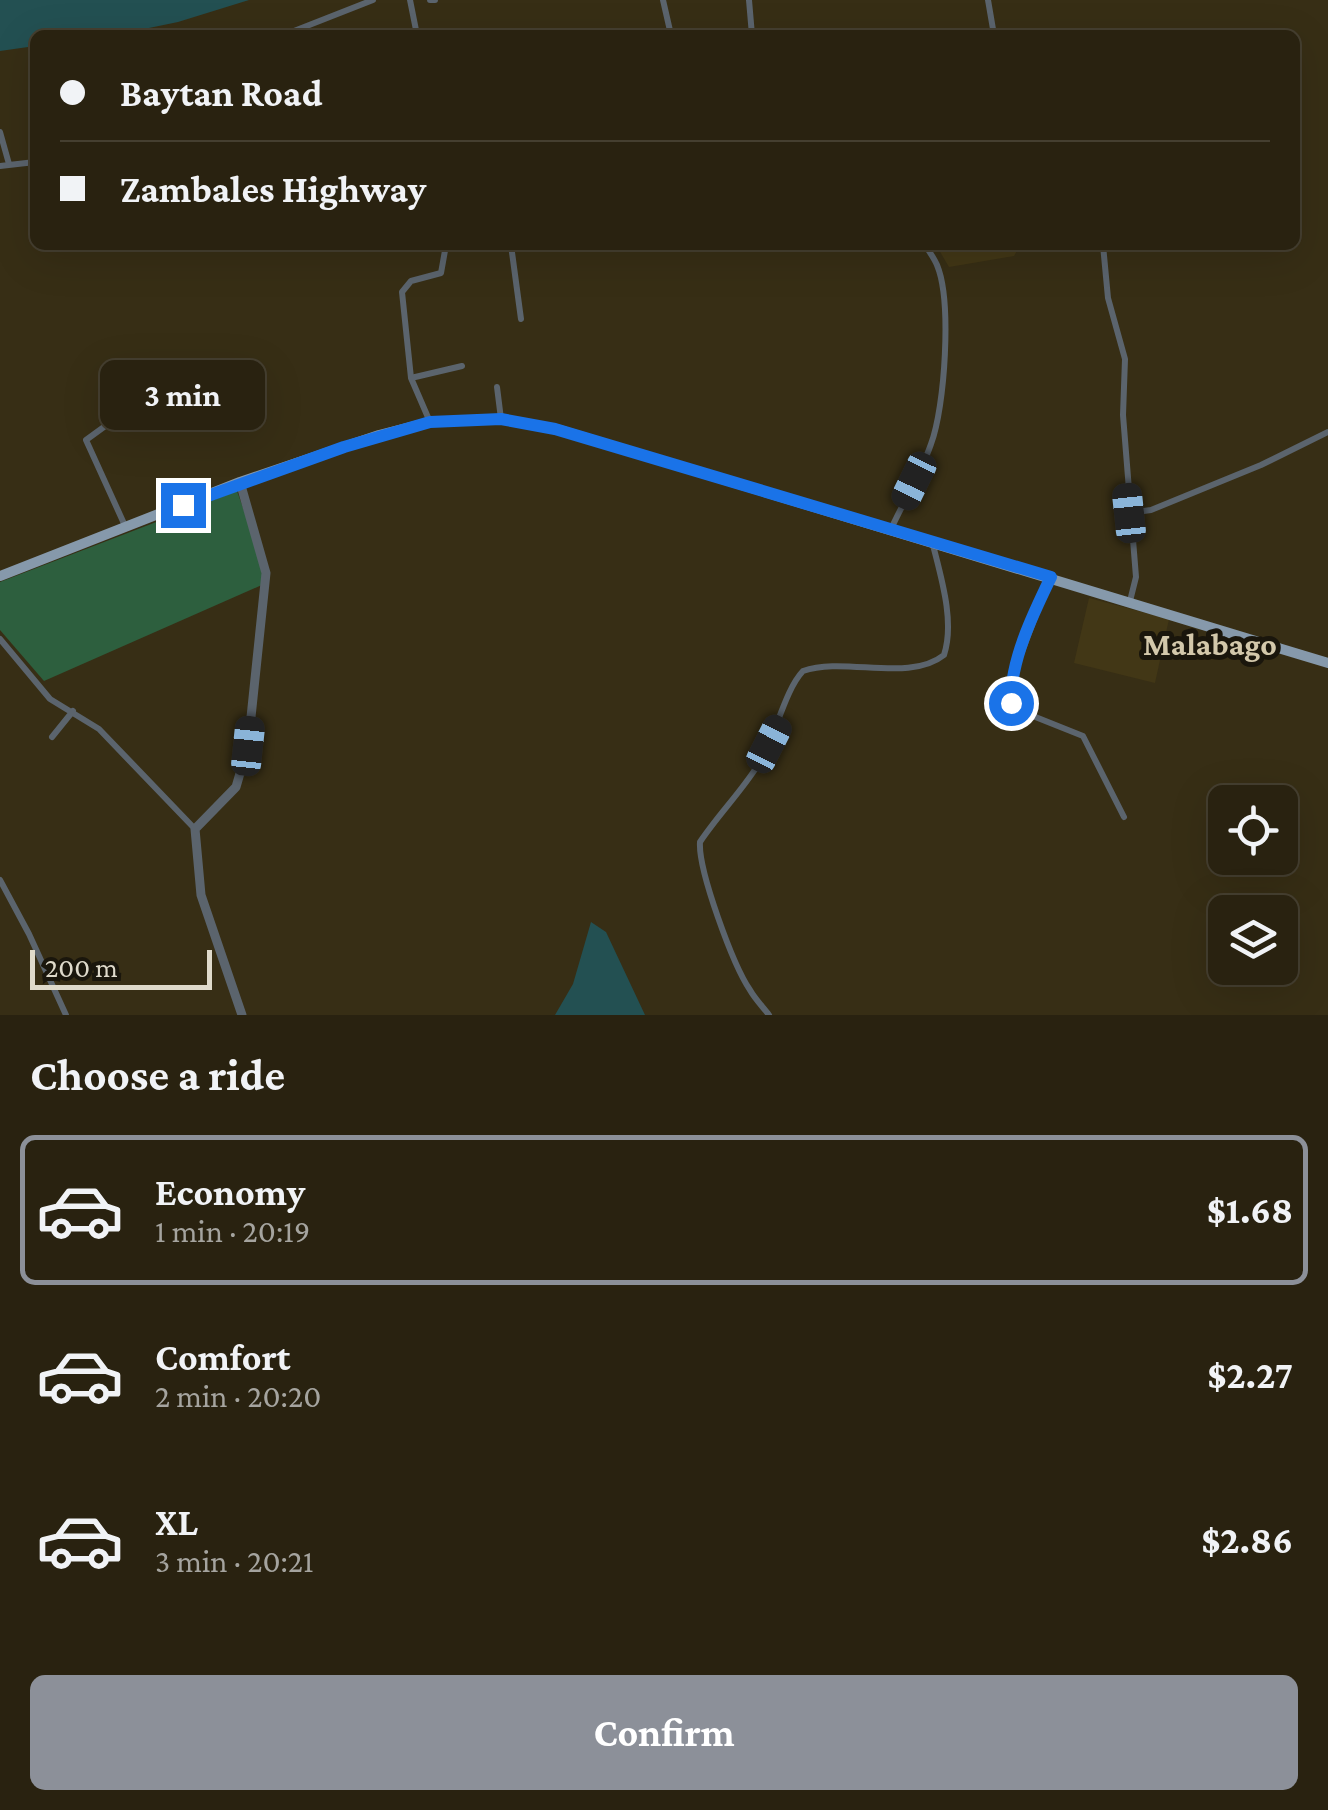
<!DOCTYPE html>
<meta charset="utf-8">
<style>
:root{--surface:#292210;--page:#312a19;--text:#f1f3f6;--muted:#a5a49f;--line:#453f30;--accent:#8c9099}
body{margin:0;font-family:"Crimson Pro",serif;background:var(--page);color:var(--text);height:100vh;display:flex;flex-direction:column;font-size:38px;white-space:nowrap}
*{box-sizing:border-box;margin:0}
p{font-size:32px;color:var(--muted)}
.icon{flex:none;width:55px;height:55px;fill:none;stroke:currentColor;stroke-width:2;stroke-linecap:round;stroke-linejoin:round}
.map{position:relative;height:1015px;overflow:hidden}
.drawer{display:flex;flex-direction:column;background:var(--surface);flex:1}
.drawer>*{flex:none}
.hud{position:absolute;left:30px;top:30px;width:1270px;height:220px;border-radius:15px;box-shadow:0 10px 40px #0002,0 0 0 2px var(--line);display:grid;align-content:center;height:220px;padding:0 30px;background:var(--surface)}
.fabs{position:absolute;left:1208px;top:785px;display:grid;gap:20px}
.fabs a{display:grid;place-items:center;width:90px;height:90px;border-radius:15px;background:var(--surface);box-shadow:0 10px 40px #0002,0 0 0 2px var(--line);font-size:50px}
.scale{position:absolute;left:30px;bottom:25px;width:182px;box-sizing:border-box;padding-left:10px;border:5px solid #dfdacb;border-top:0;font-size:28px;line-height:35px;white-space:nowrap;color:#dfdacb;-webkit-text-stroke:8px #1a160c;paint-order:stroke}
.end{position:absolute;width:45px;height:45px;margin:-22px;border:12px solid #1a73e8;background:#fff;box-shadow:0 0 0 5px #fff}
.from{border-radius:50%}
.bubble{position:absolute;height:70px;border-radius:15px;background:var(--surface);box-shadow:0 10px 40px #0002,0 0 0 2px var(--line);font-size:32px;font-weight:700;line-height:70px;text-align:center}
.car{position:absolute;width:30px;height:60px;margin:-30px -15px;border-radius:12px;box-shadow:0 0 8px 2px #0007;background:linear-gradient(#222 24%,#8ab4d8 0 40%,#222 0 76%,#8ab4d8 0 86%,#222 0)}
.hud b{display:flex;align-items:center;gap:35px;height:95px;font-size:38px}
.hud b+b{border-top:2px solid var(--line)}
.hud i{width:25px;height:25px;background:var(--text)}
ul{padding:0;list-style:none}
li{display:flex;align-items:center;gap:30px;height:150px;margin:0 20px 15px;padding:0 10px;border:5px solid transparent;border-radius:15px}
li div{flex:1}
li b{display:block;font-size:38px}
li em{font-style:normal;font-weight:700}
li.active{border-color:var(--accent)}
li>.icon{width:90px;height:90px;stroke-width:1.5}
h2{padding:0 30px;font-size:45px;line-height:120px}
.action{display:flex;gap:20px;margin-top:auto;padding:20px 30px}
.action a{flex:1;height:115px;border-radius:15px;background:var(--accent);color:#fff;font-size:40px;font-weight:700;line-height:115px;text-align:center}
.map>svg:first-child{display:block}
</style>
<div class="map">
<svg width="1328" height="1015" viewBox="0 0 1328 1015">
<rect width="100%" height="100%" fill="#372e15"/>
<!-- built -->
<path fill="#423716" d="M 936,245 L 1019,245 L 1019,247 L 1014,256 L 949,267 Z
M 1089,598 L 1169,619 L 1155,683 L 1074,663 Z"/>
<!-- green -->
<path fill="#2d5f3e" d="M 237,491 L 256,544 L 264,584 L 44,681 L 0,630 L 0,582 Z"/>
<!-- water -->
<path fill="#235052" d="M 0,0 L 249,0 L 178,22 L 115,35 L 35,35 L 35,46 L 0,51 Z
M 591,922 L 606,932 L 645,1015 L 555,1015 L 573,984 Z"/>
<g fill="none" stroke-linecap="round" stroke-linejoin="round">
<!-- minor -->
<path stroke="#5b646d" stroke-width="6" d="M 410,0 L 417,35
M 430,0 L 435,0
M 663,0 L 671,35
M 749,0 L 752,35
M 988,0 L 994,35
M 261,35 L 294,31 L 373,0
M 0,132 L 9,164
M 0,166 L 35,162
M 511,245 L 521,319
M 1103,245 L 1108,298 L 1125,359 L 1123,415 L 1136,577 L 1130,601
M 411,378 L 462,366
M 497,387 L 501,419
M 119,416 L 86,440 L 126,528
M 430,422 L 411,378 L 402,292 L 411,281 L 441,273 L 446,245
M 1129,513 L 1151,510 L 1261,465 L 1328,432
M 891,529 C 904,501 921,473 931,444 C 945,407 952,301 937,265 C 934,258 929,251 925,245
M 1050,578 L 1017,665 L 1011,703 L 1013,708 L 1083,736 L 1124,817
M 0,639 L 50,699 L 99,729 L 195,829
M 52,737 L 73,711
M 0,880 L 29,934 L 66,1015
M 769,1015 C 763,1007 755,999 750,990 C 733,965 698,870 700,842 C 718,815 741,792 758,765 C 775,739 784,691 803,671 C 844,656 909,683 944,655 C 955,622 941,577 933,545"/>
<!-- tertiary -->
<path stroke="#5b646d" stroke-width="9" d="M 240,482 L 266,573 L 248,746 L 236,787 L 195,829 L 201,895 L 242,1015"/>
<!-- primary -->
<path stroke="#8699ab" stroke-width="10" d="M 0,576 L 240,482 L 379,435 L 430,422 L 501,419 L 560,430 L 1328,663"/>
</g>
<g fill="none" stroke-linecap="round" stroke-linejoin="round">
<!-- route -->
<path stroke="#1a73e8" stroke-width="12" d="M 183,505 L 344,447 L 430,422 L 501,419 L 555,429 L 1051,577 C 1033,614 1010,661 1011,703"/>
</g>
<g text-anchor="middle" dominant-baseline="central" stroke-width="10" stroke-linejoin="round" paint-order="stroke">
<!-- quarter labels -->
<g font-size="32" font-weight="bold" fill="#d3c8ab" stroke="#1a160c">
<text x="1210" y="644">Malabago</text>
</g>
</g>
</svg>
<div class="fabs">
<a><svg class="icon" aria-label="locate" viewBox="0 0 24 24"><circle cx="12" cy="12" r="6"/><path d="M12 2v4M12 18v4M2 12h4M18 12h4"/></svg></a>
<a><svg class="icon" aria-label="layers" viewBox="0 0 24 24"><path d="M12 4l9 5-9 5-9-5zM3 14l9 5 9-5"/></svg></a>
</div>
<div class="scale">200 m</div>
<i class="end from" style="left:1011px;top:703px"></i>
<i class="end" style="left:183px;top:505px"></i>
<div class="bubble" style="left:100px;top:360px;width:165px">3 min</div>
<i class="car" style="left:914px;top:481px;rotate:206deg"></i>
<i class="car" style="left:1129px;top:513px;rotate:354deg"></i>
<i class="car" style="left:769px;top:744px;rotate:27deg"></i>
<i class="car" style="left:248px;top:746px;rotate:6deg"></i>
<div class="hud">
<b><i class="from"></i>Baytan Road</b>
<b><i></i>Zambales Highway</b>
</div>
</div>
<section class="drawer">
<h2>Choose a ride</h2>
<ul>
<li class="active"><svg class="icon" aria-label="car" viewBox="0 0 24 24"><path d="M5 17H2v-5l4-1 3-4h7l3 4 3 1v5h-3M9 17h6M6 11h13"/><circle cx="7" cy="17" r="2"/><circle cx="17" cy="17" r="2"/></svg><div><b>Economy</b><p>1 min · 20:19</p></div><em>$1.68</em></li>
<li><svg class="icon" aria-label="car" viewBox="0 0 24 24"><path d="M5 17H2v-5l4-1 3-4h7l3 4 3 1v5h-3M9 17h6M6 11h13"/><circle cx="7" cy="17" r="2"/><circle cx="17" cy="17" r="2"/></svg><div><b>Comfort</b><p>2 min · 20:20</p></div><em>$2.27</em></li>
<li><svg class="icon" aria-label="car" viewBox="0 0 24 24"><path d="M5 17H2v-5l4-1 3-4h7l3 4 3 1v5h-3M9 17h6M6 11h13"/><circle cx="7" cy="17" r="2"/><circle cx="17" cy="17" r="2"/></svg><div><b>XL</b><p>3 min · 20:21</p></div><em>$2.86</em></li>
</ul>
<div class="action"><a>Confirm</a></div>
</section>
